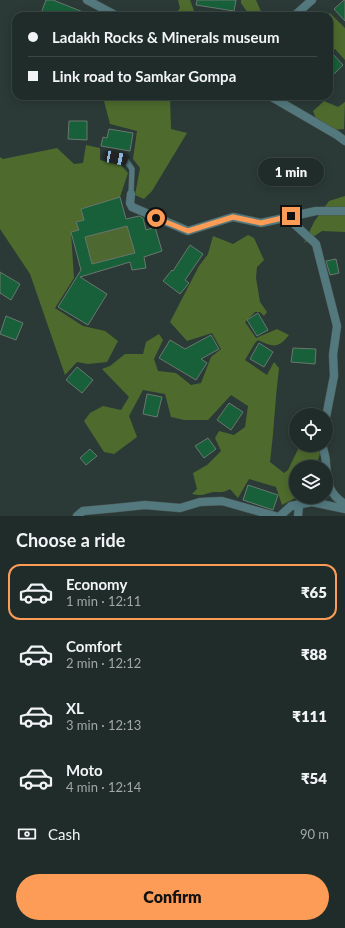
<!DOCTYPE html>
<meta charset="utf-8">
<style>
:root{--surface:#202c29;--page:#283431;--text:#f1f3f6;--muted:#a2a7a8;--line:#3d4846;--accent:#fd9c56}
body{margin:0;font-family:Lato,sans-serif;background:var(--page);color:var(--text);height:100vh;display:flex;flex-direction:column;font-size:15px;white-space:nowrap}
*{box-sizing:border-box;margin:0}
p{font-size:13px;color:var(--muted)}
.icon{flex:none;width:22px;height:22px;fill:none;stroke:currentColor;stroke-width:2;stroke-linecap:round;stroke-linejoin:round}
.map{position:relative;height:516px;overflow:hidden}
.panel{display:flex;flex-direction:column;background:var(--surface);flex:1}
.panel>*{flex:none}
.hud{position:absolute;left:12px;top:12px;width:321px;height:88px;border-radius:12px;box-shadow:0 2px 10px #0003,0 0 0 1px var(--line);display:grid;align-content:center;height:88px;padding:0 16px;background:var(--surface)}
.fabs{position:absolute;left:289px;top:408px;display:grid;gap:8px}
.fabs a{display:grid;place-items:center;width:44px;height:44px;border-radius:50%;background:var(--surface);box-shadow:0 2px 10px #0003,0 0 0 1px var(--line);font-size:20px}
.end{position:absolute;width:18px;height:18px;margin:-9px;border:5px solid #fd9c56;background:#111;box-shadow:0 0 0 2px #111}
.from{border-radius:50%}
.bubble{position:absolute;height:28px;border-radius:14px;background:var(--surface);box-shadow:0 2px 10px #0003,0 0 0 1px var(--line);font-size:13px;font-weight:800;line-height:28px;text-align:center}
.car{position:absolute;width:12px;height:24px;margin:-12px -6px;border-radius:5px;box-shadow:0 0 3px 1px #0007;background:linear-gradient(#222 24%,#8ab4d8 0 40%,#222 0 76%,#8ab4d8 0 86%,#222 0)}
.hud b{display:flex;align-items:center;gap:14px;height:38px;font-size:15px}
.hud b+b{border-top:1px solid var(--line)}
.hud i{width:10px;height:10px;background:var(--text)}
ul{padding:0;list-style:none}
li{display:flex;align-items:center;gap:12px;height:56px;margin:0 8px 6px;padding:0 8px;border:2px solid transparent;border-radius:12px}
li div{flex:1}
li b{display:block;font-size:15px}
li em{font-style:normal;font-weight:800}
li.selected{border-color:var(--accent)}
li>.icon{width:36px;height:36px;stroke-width:1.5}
h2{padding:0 16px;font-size:18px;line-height:48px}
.pay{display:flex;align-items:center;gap:10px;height:44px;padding:0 16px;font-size:15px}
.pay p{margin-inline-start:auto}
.action{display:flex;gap:8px;margin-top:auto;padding:8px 16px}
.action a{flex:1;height:46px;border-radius:24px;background:var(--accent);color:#111;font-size:16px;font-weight:800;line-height:46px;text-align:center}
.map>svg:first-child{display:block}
</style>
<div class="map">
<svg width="345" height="516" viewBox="0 0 345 516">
<rect width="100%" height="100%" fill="#2b3a37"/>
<!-- green -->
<path fill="#4d6830" d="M 127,226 L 135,253 L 92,264 L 85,237 Z"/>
<!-- forest -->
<path fill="#4e6b2d" d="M 178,0 L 190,0 L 196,16 L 174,16 L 180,8 Z
M 241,0 L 256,0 L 263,16 L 250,16 L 241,3 Z
M 330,13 L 345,28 L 345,60 L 335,49 L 329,52 L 328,16 Z
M 107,96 L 170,96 L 171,129 L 187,133 L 152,191 L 144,199 L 135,195 L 140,168 L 133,159 L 137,131 L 110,124 L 104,101 Z
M 324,101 L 338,107 L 345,102 L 344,129 L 321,131 L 313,111 Z
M 86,145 L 100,148 L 100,160 L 121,165 L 128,173 L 120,197 L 81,209 L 84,220 L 76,222 L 79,230 L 71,232 L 74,278 L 55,308 L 83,326 L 105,331 L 118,341 L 107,362 L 88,364 L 77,362 L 65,375 L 30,274 L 0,229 L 0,157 L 3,159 L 57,148 L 74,164 L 83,163 Z
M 345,196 L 345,232 L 322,231 L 304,243 L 314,222 L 329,201 Z
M 248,235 L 254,238 L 264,260 L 257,267 L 256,278 L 260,302 L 267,312 L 264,316 L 260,312 L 255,312 L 245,322 L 256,338 L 277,329 L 289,335 C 278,349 273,347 258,340 L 255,343 L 245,360 L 267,375 L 274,362 L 279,368 C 275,400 274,431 270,462 L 284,473 L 288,470 L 300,445 L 318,445 L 320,453 L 316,467 L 296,467 L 297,497 L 282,505 L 276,487 L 249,479 L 238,498 L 230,489 C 223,493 221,492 215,492 C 204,493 205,497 192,494 L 197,489 L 193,473 L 207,465 L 221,451 L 215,438 L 219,431 L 234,435 L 245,427 L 248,406 L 231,395 L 208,420 L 184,420 L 171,417 L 165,394 L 143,390 L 129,416 L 137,437 L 114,454 L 104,452 L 84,421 L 90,413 L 103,406 L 121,410 L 129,397 L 102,369 L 110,366 L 125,354 L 143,354 L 146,342 L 159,334 L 163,340 L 154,359 L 158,371 L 176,373 L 191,385 L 201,383 L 211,357 L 221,349 L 212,333 L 187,341 L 170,322 L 199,266 L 208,254 L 213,236 L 233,244 Z"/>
<!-- building -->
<path fill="#176039" stroke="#6a776e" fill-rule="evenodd" d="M 46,0 L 53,0 L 93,16 L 40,16 Z
M 197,0 L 236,0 L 234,11 L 196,5 Z
M 344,0 L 345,0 L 345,21 L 334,9 Z
M 333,54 L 343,65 L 329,79 L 329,58 Z
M 69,121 L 87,121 L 87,140 L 68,139 Z
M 109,129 L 133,133 L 130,151 L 101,146 L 103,137 L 107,138 Z
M 120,197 L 126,219 L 139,216 L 143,218 L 146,230 L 155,227 L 162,251 L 144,257 L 146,268 L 132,270 L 130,262 L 80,277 L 107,294 L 88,325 L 58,307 L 81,270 L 71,232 L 79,230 L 76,222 L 84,220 L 81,209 ZM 127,226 L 135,253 L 92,264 L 85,237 Z
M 190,245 L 203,254 L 185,280 L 189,283 L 180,294 L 163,281 L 172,270 L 173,271 Z
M 336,259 L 339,273 L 330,275 L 326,261 Z
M 0,272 L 20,284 L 11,300 L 0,293 Z
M 258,313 L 268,330 L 257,336 L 247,320 Z
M 6,316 L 23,323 L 16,340 L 0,334 Z
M 211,335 L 219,349 L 201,359 L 207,363 L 196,380 L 159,358 L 170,340 L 185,349 Z
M 259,343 L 273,352 L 264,367 L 250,359 Z
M 293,348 L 316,349 L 315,364 L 291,362 Z
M 77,367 L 93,380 L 82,393 L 66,380 Z
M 147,394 L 162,397 L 157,417 L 143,414 Z
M 229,403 L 243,412 L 231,430 L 217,420 Z
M 208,438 L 216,449 L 204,458 L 195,446 Z
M 90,449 L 97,456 L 86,465 L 80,458 Z
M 248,485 L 278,495 L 273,510 L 243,500 Z"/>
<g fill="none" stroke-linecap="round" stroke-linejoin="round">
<defs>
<path id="service" d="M 107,156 L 125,159 L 132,169 L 131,194"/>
<path id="minor" d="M 294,16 L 312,0
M 131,194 L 130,203 L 132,207 L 188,231 L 233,217 L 261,223 L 316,211 L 345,211
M 292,222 L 316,244 L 337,326 L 333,355 L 334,376 L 326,417
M 322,445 C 324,451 326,457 326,464 C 328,482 327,493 345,504
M 77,516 L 83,511 L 116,508 L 145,505 L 180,508 L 200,502 L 222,501 L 275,516
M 280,516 L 291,506 L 312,502 L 345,509
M 298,516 L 299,506"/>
<path id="tertiary" d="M 87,0 L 117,16
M 270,96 L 337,135 L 345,141"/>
</defs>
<!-- service casing -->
<use href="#service" stroke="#495654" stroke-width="6"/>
<!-- minor casing -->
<use href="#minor" stroke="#495654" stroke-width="9"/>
<!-- tertiary casing -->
<use href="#tertiary" stroke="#495654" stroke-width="9"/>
<!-- service -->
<use href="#service" stroke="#53797e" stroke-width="5"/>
<!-- minor -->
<use href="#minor" stroke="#53797e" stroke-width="8"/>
<!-- tertiary -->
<use href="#tertiary" stroke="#53797e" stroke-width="8"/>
</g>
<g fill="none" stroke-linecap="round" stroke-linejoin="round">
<!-- route -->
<path stroke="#fd9c56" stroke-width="5" d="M 156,218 L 188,231 L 233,217 L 261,223 L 291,216"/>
</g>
</svg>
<div class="fabs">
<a><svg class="icon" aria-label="locate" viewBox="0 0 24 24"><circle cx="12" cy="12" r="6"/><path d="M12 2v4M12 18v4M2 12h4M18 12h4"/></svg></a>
<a><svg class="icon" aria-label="layers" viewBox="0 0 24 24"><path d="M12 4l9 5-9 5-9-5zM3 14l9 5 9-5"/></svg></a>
</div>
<i class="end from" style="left:156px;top:218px"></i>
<i class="end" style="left:291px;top:216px"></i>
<div class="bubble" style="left:258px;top:158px;width:66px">1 min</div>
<i class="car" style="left:116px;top:158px;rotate:101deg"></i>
<div class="hud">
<b><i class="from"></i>Ladakh Rocks &amp; Minerals museum</b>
<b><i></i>Link road to Samkar Gompa</b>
</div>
</div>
<section class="panel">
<h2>Choose a ride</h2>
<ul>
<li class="selected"><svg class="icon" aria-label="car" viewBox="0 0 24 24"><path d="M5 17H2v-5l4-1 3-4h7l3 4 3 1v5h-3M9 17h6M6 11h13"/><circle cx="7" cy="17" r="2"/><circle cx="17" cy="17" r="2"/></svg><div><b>Economy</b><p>1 min · 12:11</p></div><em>₹65</em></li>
<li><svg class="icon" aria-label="car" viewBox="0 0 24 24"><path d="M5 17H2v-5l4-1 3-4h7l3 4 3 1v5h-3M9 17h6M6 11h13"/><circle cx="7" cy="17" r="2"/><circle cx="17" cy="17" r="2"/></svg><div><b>Comfort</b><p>2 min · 12:12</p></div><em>₹88</em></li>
<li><svg class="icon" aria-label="car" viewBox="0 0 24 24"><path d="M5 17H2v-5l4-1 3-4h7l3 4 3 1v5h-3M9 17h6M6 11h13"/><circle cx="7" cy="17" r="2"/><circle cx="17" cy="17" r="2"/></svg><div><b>XL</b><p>3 min · 12:13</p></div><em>₹111</em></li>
<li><svg class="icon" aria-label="car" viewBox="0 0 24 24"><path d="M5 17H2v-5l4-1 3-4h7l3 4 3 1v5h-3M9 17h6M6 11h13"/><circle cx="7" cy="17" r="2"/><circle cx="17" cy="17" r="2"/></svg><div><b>Moto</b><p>4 min · 12:14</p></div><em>₹54</em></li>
</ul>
<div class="pay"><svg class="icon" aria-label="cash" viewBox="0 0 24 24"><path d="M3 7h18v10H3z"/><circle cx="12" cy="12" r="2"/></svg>Cash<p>90 m</p></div>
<div class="action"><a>Confirm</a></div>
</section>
